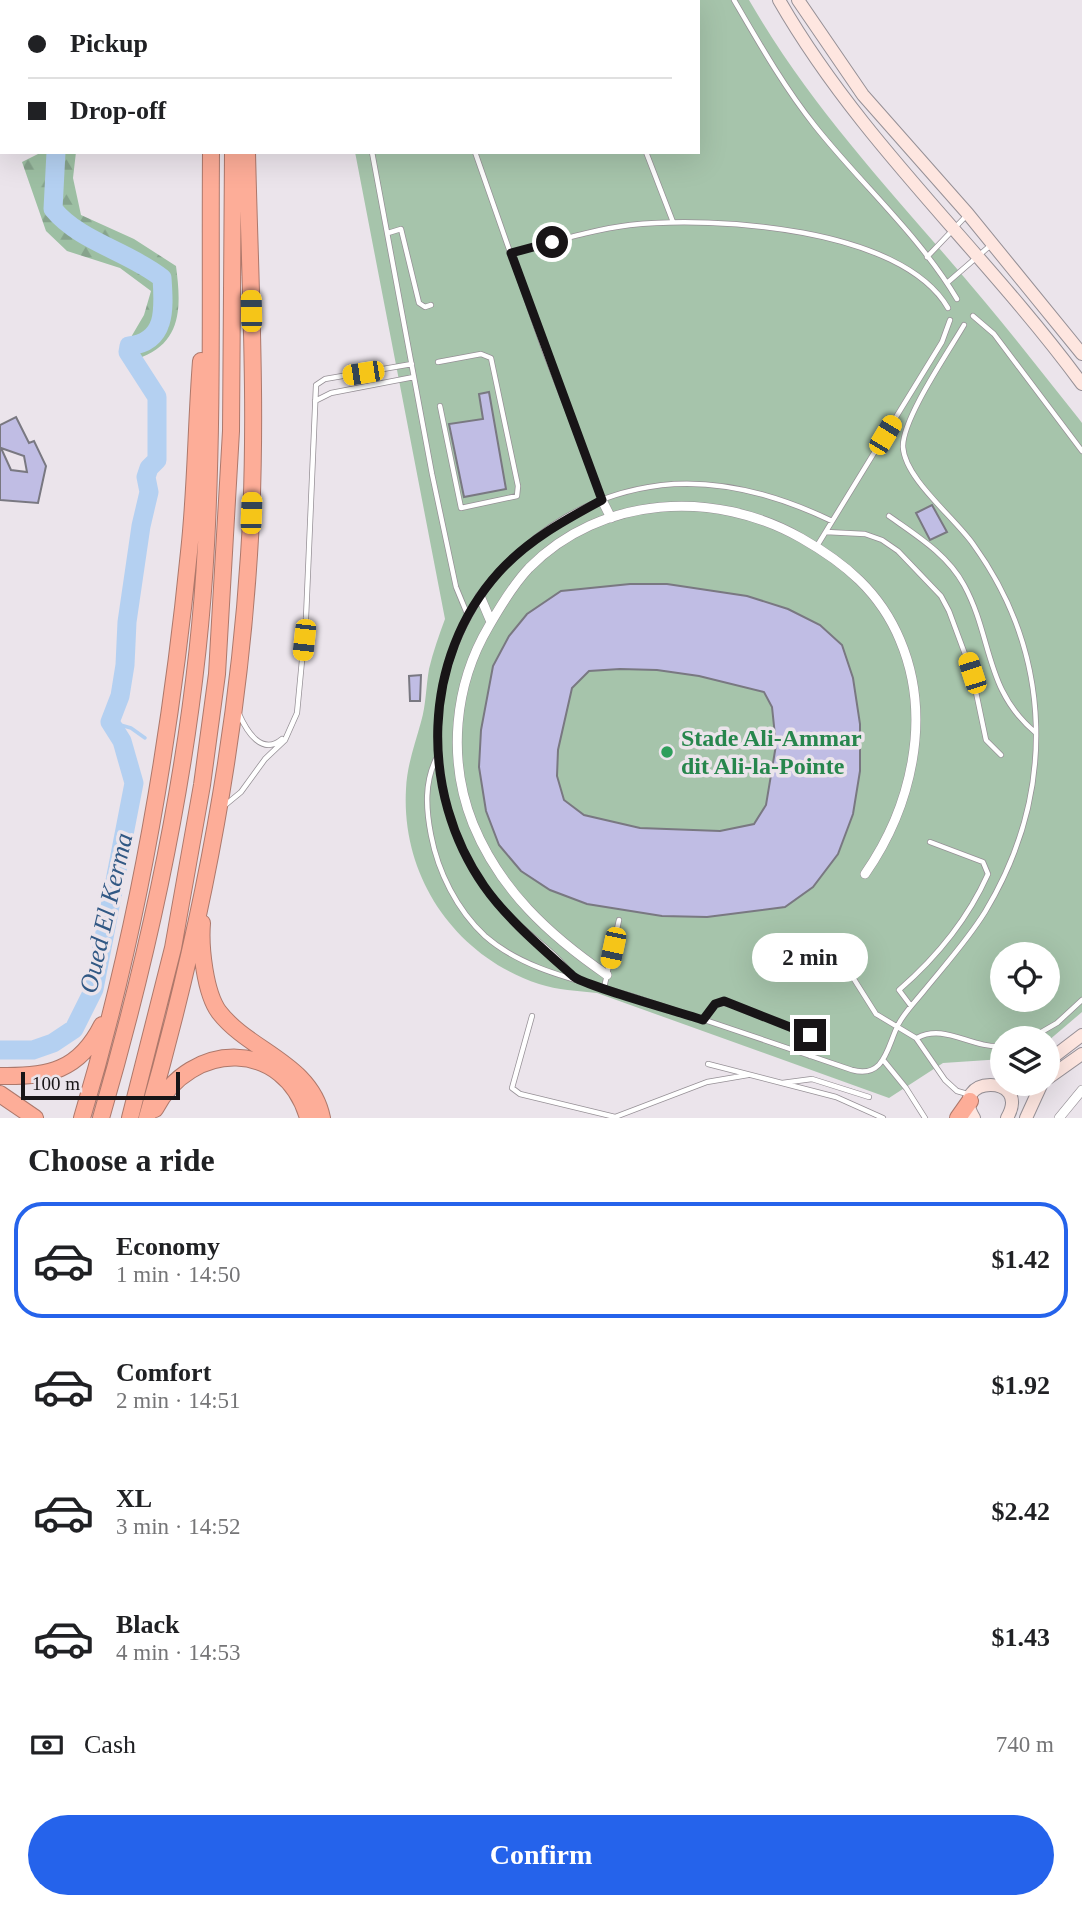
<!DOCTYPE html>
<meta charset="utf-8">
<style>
:root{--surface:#fff;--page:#f2f2f2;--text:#202124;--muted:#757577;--line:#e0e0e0;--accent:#2563eb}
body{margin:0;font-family:"Times New Roman",serif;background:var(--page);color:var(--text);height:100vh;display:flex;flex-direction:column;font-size:26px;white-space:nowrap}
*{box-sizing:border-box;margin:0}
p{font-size:23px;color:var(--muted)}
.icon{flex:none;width:38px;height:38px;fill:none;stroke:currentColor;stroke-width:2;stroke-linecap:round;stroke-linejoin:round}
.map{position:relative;height:1118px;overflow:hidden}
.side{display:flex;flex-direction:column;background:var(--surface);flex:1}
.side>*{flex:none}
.hud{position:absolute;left:0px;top:0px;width:700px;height:154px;box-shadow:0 7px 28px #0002;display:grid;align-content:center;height:154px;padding:0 28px;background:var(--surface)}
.tools{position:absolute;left:990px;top:942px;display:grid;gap:14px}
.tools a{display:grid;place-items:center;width:70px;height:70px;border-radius:50%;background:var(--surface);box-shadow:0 7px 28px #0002;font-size:35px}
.scale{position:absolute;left:21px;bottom:18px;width:159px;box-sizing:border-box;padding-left:7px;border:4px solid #181517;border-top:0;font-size:19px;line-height:24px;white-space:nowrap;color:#181517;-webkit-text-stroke:5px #ebe4eb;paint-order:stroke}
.end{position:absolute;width:32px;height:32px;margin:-16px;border:9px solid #181517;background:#fff;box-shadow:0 0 0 4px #fff}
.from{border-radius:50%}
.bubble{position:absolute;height:49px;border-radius:24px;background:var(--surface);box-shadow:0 7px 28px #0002;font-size:23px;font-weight:600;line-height:49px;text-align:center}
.car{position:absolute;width:21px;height:42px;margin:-21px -10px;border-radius:9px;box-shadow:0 0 5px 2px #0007;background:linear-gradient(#f5c518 24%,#345 0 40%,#f5c518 0 76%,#345 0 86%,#f5c518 0)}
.hud b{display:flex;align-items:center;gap:24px;height:66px;font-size:26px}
.hud b+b{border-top:2px solid var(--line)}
.hud i{width:18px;height:18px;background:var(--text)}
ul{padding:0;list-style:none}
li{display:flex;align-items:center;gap:21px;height:116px;margin:0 14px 10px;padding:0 14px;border:4px solid transparent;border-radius:28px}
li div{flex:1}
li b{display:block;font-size:26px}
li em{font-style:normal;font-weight:600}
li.current{border-color:var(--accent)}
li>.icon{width:63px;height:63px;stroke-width:1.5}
h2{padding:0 28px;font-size:32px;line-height:84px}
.pay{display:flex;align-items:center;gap:18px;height:77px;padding:0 28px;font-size:26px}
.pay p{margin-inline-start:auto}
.button{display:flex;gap:14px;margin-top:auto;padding:14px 28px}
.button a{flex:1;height:80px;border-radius:42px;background:var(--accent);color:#fff;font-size:28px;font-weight:600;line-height:80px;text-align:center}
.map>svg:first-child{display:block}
</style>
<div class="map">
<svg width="1082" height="1118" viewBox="0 0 1082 1118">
<defs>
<pattern id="forest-firs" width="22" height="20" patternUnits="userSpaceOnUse" patternTransform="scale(1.75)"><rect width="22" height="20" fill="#9dbfa3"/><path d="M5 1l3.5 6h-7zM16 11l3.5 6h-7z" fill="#86a38c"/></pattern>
</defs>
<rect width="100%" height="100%" fill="#ebe4eb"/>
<!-- green -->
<path fill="#a6c4ab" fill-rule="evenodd" d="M 331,0 L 749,0 C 816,116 901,201 985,302 C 1017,340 1048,380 1079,419 L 1082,423 L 1082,1012 L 1048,1041 L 1048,1038 L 1003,1038 L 1003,1059 L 943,1063 L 889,1098 L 597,993 C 577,991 558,990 539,984 C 455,956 401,877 406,789 C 407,765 415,744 421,722 C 426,705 426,686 429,669 C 433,652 439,635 445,619 L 355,152 L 698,152 L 698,2 ZM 1003,954 L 1048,954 L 1048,999 L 1003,999 Z"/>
<!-- forest -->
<path fill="url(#forest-firs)" d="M 42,152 L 76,152 L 73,178 L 81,215 L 134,239 L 176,266 C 181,304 183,341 142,357 L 127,344 L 144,315 L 151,291 L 120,268 L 67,251 L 46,231 L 22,162 Z"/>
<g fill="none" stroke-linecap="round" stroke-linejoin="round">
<!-- stream -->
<path stroke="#b4d0f1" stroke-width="3.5" d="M 110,722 L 131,728 L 145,738"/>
<!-- river -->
<path stroke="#b4d0f1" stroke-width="19" d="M 17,0 L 18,2
M 0,1050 L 33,1050 L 53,1043 L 74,1029 L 94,989 L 134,783 L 122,741 L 110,722 L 120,696 L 125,665 L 127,622 L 141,526 L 149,492 L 146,477 L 149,468 L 157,460 L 157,397 L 128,352 L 129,346 C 167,342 164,308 162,278 C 128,251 80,242 53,209 L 56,152"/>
</g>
<!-- building -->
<path fill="#c0bde4" stroke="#797881" stroke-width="2" fill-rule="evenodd" d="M 489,392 L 506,489 L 464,497 L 449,424 L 483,419 L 479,394 Z
M 16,417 L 29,443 L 34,441 L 46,466 L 38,503 L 0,500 L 0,425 ZM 1,448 L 24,456 L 27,472 L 11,470 Z
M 932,505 L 947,532 L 930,540 L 916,513 Z
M 630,584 L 667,584 L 747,596 L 788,609 L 820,625 L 842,645 L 853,678 L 860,724 L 860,771 L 853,814 L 838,854 L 813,887 L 785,907 L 707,917 L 662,916 L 587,904 L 550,890 L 521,871 L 499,845 L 486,811 L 479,767 L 481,730 L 493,666 L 509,636 L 527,614 L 561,591 ZM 620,669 L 657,670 L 699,676 L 764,692 L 772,707 L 776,745 L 766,805 L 754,824 L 720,831 L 640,828 L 584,815 L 564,800 L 557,776 L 558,750 L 572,688 L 589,671 Z
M 421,675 L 420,701 L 410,701 L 409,676 Z"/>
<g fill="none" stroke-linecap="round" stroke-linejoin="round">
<defs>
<path id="lane" d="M 345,0 L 345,2
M 413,0 L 414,2
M 587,0 L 588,2
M 734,0 C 759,43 784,87 815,126 C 861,184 919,235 957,299
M 372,152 L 432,474 L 456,587 L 468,616
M 475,152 L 545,352 L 602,499
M 646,152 L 673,222
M 388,233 L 401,229 L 419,303 L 425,307 L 431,305
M 511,253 C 550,243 590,230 630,225 C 714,216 901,227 948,308
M 927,257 L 967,215
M 947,283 L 992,244
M 973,316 L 994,334 L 1082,451
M 438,362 L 481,354 L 491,358 L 518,486 L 517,496 L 461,508 L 440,406
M 315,401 L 331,393 L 414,377
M 889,516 C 917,536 947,554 964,585 C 993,638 984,690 1036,733
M 826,532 L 865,534 L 882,540 L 898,551 L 941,596 L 949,611 L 972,673 L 986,740 L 1001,755
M 817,546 L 942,342 L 950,320
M 239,714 C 247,732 262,756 282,739
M 437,757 C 424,782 426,809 431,835 C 438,872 457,910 485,936 C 527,973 589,982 641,999 C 712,1022 782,1046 852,1070 C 885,1079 887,1047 898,1025 C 904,1013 914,1003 923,992 C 944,966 967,941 985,912 C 1056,794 1054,656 973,544 C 954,517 905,479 903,447 C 902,419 949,351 964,325
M 224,806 L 241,792 L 265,759 L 285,740 L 297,713 L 306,618 L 316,385 L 325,379 L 412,364
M 840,957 L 876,1014 L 916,1038 L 945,1080 L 957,1091 L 971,1095
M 574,977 C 554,950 524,932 501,908 C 476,880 456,842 447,806 C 405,653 514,495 674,484 C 728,481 784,498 832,521
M 604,988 L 619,920
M 911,1006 L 899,990 C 937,957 967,921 988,874 L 983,862 L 930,842
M 532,1016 L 512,1088 L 520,1094 L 615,1117 L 707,1082 L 748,1075
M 703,1020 L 715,1004 L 729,1003 L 808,1033 L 812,1038 L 810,1056
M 917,1038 C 945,1023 971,1049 1003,1046
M 1031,1038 L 1057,1023 L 1082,1000
M 884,1061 L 906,1088 L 925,1118
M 708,1064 L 836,1097 L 883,1118
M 782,1083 L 812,1079 L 869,1097"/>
<path id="street" d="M 602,500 L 611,518
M 480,596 L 491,622
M 607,975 C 549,935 500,890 473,824 C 447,759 454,685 489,626 C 501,605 513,585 529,568 C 601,495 715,489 801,538 C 845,563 880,592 900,640 C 933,718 911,808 865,874
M 1059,1118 L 1082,1090"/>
<path id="secondary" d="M 779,0 C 861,143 985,252 1082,384
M 798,0 L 863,95 L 968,214 L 1082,354
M 1048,1061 L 1082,1035
M 1048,1078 L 1082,1054
M 974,1118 C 947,1075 1033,1073 1007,1118
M 1026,1118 L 1042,1083"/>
<path id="highway" d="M 244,0 L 244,2
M 212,2 L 212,0
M 202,923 C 200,947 205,993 219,1012 C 250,1052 311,1063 322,1118
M 0,1076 C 48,1077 79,1071 102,1025
M 0,1094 L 35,1118
M 155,1109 C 191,1040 285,1038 308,1118
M 82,1118 C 137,935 170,742 189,552 C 196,489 196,425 201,361
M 101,1118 C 155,932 196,738 206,545 C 213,414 210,283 211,152
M 130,1118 L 173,948 L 202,785 L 217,674 L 231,431 L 233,152
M 147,1118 C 199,937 237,743 249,555 C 258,421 250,286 247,152
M 958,1118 L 970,1101"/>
</defs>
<!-- lane casing -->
<use href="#lane" stroke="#969096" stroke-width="6"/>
<!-- street casing -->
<use href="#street" stroke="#969096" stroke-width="10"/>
<!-- secondary casing -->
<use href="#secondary" stroke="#969096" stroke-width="14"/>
<!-- highway casing -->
<use href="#highway" stroke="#ad786b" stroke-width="18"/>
<!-- lane -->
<use href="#lane" stroke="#fff" stroke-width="4.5"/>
<!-- street -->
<use href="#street" stroke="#fff" stroke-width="9"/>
<!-- secondary -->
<use href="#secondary" stroke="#fee6e0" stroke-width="12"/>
<!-- highway -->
<use href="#highway" stroke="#fdad98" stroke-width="16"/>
</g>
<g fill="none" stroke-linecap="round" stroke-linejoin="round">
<!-- route -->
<path stroke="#181517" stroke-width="9" d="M 552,242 L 511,253 L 602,500 C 565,520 528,540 499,572 C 421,658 419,793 484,886 C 507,919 543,949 573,976 C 582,985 683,1013 703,1020 L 715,1004 L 724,1001 L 810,1035"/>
</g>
<!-- markers -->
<circle fill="#2e9e5b" stroke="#ebe4eb" stroke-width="2.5" cx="667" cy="752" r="7"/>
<g text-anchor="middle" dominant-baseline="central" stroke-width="7" stroke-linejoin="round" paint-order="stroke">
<!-- leisure labels -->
<g font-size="24" font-weight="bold" fill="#27864d" stroke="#ebe4eb" text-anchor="start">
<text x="681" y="738">Stade Ali-Ammar<tspan x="681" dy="28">dit Ali-la-Pointe</tspan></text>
</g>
<!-- water labels -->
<g font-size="26" font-style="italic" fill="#315884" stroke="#ebe4eb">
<text transform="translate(106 913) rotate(-77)">Oued El Kerma</text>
</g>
</g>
</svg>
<div class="tools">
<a><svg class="icon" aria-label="locate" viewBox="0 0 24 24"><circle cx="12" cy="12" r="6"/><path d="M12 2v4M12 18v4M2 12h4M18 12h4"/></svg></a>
<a><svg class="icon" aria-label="layers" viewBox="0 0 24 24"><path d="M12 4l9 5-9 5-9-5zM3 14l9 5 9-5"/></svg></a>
</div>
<div class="scale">100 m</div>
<i class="end from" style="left:552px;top:242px"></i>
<i class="end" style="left:810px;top:1035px"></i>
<div class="bubble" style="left:752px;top:933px;width:116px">2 min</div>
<i class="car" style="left:251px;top:311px;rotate:359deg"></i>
<i class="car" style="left:363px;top:373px;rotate:261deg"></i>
<i class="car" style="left:885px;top:435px;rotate:31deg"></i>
<i class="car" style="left:251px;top:513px;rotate:2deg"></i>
<i class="car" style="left:304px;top:640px;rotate:186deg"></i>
<i class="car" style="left:972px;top:673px;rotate:342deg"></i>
<i class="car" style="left:613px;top:948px;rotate:192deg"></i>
<div class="hud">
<b><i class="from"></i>Pickup</b>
<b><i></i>Drop-off</b>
</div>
</div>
<section class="side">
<h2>Choose a ride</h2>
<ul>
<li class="current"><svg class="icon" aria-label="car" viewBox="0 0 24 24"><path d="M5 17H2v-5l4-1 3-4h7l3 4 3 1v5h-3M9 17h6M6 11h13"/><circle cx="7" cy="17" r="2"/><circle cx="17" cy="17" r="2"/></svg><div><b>Economy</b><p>1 min · 14:50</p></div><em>$1.42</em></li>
<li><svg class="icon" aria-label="car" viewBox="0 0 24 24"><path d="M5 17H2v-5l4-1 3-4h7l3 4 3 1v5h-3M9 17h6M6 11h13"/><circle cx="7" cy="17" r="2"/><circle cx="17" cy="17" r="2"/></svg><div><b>Comfort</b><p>2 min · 14:51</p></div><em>$1.92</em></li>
<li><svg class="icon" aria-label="car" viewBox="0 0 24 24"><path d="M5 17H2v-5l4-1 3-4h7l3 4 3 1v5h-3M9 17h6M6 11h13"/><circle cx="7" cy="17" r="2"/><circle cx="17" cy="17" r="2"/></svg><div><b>XL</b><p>3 min · 14:52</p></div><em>$2.42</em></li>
<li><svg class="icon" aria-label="car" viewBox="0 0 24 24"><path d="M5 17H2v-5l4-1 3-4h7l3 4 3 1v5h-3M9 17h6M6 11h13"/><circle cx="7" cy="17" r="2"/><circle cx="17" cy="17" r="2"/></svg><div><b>Black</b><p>4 min · 14:53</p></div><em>$1.43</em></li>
</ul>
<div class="pay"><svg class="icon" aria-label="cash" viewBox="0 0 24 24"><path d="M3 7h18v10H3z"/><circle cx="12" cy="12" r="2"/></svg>Cash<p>740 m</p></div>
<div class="button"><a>Confirm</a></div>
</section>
